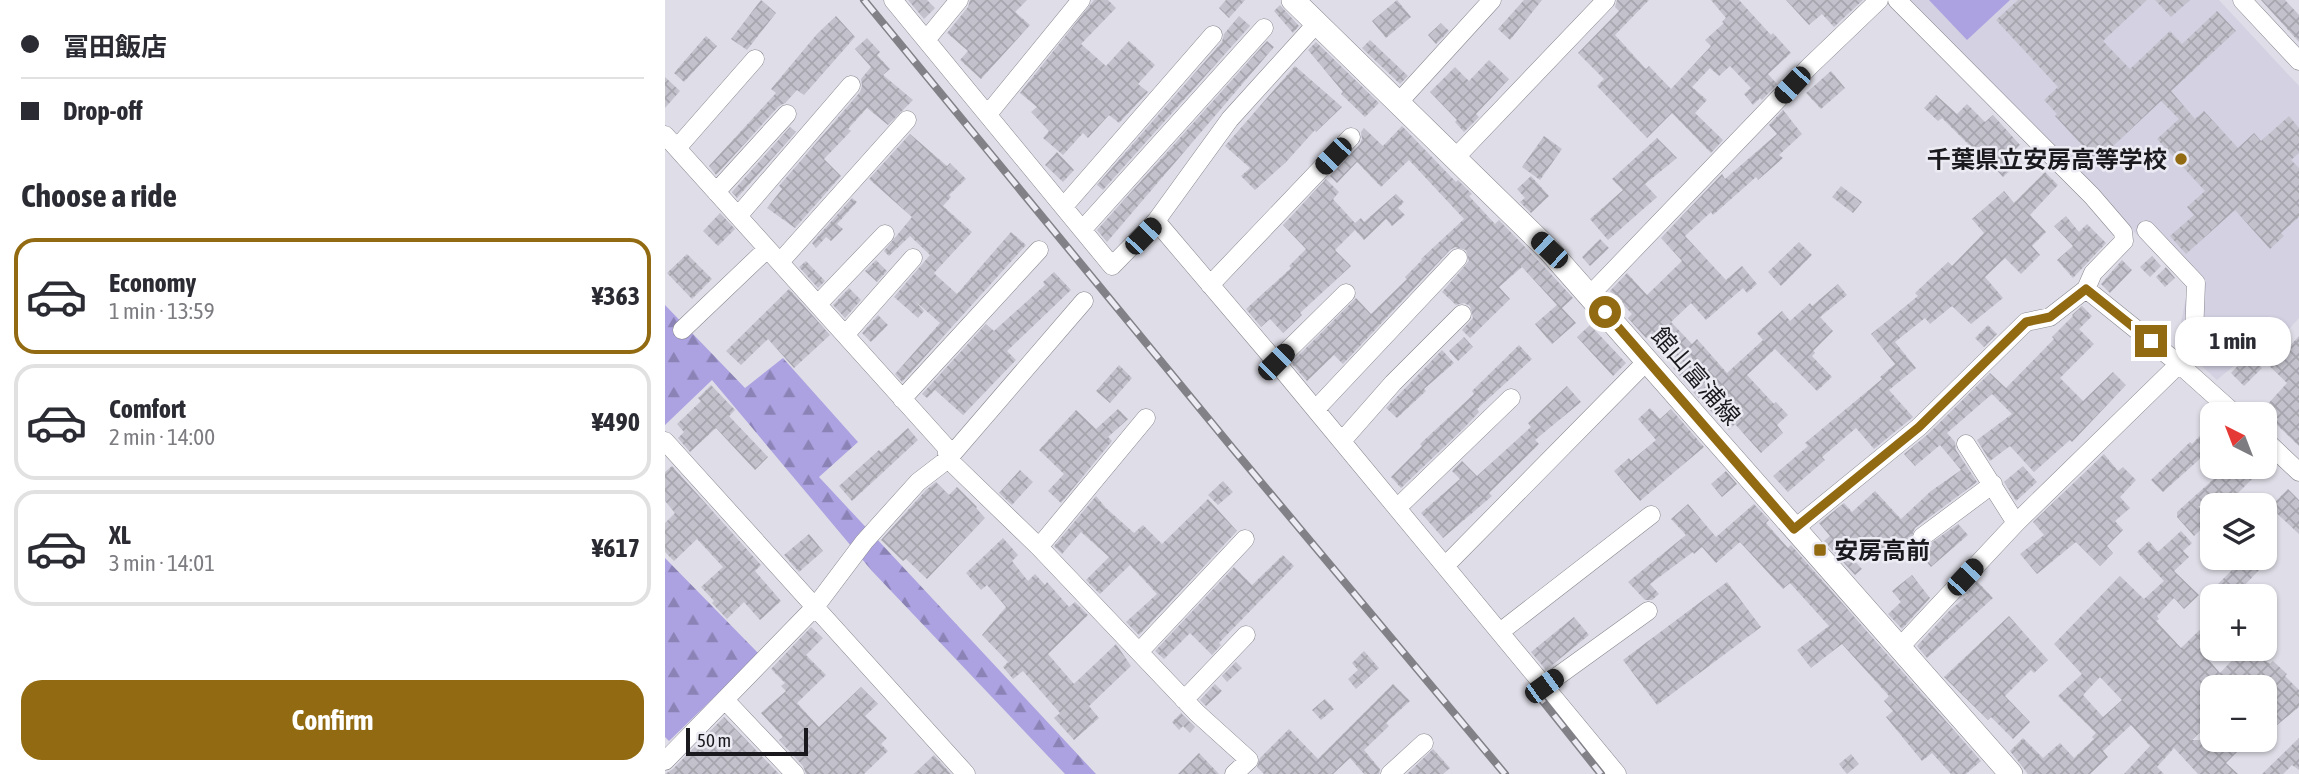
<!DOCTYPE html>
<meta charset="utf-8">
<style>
:root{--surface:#fff;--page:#f2f2f3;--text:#2b2b33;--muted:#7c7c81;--line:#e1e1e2;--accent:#916a11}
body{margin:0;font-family:"Asap Condensed","Noto Sans JP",sans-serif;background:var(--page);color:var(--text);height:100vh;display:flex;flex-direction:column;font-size:26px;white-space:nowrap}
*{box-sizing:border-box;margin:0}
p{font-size:23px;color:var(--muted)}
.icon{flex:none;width:38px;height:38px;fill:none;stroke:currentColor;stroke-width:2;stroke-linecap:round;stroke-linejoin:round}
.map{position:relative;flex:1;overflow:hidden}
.drawer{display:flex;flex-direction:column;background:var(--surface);width:665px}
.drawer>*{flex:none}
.hud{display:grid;align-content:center;height:154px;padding:0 21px;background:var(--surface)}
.needle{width:46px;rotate:318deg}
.tools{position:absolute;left:1535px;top:402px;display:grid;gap:14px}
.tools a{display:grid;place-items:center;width:77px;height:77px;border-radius:14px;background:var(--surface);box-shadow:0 2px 5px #0004;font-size:35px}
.scale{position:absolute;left:21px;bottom:18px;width:122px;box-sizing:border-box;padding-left:7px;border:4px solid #1a191d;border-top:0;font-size:19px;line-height:24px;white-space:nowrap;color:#1a191d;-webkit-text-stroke:5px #ecebf4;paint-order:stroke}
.end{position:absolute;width:32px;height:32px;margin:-16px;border:9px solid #916a11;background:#fff;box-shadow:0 0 0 4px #fff}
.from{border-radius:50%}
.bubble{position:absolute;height:49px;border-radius:21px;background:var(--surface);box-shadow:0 2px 5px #0004;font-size:23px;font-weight:700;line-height:49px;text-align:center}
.car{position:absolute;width:21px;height:42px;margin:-21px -10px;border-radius:9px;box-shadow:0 0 5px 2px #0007;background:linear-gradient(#222 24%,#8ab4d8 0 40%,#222 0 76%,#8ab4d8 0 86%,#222 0)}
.hud b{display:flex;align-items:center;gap:24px;height:66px;font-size:26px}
.hud b+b{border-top:2px solid var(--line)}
.hud i{width:18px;height:18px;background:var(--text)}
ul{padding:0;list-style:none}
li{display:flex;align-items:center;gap:21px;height:116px;margin:0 14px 10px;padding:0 7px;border:4px solid var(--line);border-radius:21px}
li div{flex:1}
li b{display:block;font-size:26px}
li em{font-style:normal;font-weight:700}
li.on{border-color:var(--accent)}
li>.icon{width:63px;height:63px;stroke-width:1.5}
h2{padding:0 21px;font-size:32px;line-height:84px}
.action{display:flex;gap:14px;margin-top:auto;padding:14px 21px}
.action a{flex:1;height:80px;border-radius:21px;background:var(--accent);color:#fff;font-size:28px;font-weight:700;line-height:80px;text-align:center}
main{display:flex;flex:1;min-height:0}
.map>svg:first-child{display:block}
</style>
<main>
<section class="drawer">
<div class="hud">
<b><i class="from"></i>冨田飯店</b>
<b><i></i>Drop-off</b>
</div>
<h2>Choose a ride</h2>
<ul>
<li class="on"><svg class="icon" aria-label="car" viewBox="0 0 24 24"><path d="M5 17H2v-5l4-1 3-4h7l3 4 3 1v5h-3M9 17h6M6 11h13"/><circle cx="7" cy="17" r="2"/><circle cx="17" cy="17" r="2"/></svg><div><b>Economy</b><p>1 min · 13:59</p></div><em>¥363</em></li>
<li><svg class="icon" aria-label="car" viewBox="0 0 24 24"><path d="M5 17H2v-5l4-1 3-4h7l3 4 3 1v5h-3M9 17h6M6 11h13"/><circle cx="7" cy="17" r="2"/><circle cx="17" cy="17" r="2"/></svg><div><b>Comfort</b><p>2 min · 14:00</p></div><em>¥490</em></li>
<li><svg class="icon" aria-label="car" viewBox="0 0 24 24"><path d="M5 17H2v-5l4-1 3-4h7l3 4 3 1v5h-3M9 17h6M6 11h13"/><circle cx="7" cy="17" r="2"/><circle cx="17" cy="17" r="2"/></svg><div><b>XL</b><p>3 min · 14:01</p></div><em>¥617</em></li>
</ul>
<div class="action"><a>Confirm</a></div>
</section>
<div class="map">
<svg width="1634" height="774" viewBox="0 0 1634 774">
<defs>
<pattern id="forest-firs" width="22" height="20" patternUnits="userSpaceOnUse" patternTransform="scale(1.75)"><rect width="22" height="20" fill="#aca2e1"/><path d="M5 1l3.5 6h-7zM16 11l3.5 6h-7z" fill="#8b83b6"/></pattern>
<pattern id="building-cross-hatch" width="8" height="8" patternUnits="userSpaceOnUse" patternTransform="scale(1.75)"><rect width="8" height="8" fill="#c3c2cc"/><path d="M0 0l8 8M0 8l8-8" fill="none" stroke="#a7a6af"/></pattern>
</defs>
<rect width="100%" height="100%" fill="#dfdde7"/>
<!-- built -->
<path fill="#d3d1e2" d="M 1243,0 L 1554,0 L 1634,86 L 1634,318 L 1616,338 L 1605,335 L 1552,380 L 1512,343 L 1523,287 Z"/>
<!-- green -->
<path fill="#aca2e1" d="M 1264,0 L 1345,0 L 1302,40 Z"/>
<!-- forest -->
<path fill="url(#forest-firs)" d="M 0,305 L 80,388 L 118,358 L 193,442 L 154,477 L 431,774 L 400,774 L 207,571 L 47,380 L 0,425 Z
M 0,558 L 94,654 L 4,741 L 0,737 Z"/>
<!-- building -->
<path fill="url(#building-cross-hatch)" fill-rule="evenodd" d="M 96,0 L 111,13 L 82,50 L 66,39 Z
M 243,0 L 262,0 L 270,8 L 259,19 Z
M 305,0 L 362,0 L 350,12 L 365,25 L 316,79 L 295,60 L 303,51 L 282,33 L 303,7 Z
M 429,0 L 443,0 L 451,8 L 416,44 L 441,66 L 464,41 L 490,65 L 473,84 L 483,92 L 454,123 L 444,115 L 423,138 L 418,133 L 398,155 L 378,138 L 384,131 L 366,112 L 372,107 L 355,93 Z
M 561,0 L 580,0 L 564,18 L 554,8 Z
M 732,0 L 746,17 L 721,38 L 707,21 Z
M 859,0 L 877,0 L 845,40 L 833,29 Z
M 952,0 L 984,0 L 950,35 L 981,69 L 984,66 L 1006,89 L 1046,46 L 1040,40 L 1059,23 L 1057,22 L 1061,18 L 1046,0 L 1074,0 L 1106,35 L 1108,33 L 1126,53 L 1103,74 L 1112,84 L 1097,100 L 1095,98 L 1088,105 L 1079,94 L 1086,88 L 1065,66 L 1054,76 L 1045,68 L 1027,87 L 1042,100 L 1030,113 L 1058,140 L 1046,153 L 1007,113 L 982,138 L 932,86 L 939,79 L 913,53 L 954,11 L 950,7 Z
M 1121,0 L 1198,0 L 1169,27 L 1157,14 L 1144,25 Z
M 1353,0 L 1482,0 L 1438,41 L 1465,69 L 1505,31 L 1517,44 L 1552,11 L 1571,31 L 1506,91 L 1530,119 L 1539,111 L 1573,148 L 1589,133 L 1596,141 L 1624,116 L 1634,128 L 1634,153 L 1626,160 L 1634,168 L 1634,217 L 1616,233 L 1619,236 L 1605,249 L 1570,210 L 1521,254 L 1505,236 L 1529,215 L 1522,207 L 1540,191 L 1492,139 L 1514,119 L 1496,101 L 1432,161 L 1390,116 L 1392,114 L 1379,100 L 1393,87 L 1331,20 Z
M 1490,0 L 1525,0 L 1506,17 Z
M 1596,0 L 1620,0 L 1634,15 L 1634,42 Z
M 615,5 L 634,26 L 628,33 L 609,11 Z
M 171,16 L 190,37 L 139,95 L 132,90 L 120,103 L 114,106 L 51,175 L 44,166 L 111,93 L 106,89 L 152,34 Z
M 574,16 L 585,26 L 438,190 L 432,185 L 557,42 L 559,34 Z
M 776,23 L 784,31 L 771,44 L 763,35 Z
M 41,36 L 52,46 L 19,82 L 9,73 Z
M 202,38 L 215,52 L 212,55 L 225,69 L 218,75 L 248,100 L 223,125 L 202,108 L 183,129 L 186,131 L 159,159 L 176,176 L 130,228 L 102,208 L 117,189 L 114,186 L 195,92 L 197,86 L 196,79 L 206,67 L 190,49 Z
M 705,40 L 743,76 L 735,84 L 697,48 Z
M 602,41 L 609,47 L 442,242 L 432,230 Z
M 651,42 L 714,103 L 700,117 L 676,94 L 678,92 L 643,50 Z
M 824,60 L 844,79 L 811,114 L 814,117 L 799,132 L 790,122 L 792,120 L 765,92 L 790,67 L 804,81 Z
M 630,66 L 677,107 L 651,132 L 650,130 L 621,162 L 590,190 L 576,176 L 585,168 L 560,146 Z
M 1166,71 L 1180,88 L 1156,109 L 1141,93 Z
M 0,77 L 15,91 L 0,108 Z
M 1271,95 L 1292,114 L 1302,104 L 1320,122 L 1328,115 L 1355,145 L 1339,160 L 1347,169 L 1338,177 L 1313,150 L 1311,152 L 1277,118 L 1273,121 L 1259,108 Z
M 1118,110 L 1137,134 L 1114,155 L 1118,158 L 1093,180 L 1091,177 L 1048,215 L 1046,212 L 1020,236 L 1061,280 L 1077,266 L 1092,284 L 1082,293 L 1078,288 L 1041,320 L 1026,303 L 1006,322 L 1027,344 L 1032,339 L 1062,373 L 1098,340 L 1092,333 L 1117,311 L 1125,321 L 1145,303 L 1147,306 L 1173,284 L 1182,295 L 1155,317 L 1168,331 L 1148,351 L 1150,353 L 1147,356 L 1167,377 L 1152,391 L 1110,349 L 1082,375 L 1109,404 L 1111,402 L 1123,415 L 1112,425 L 1118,433 L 1096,453 L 1070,424 L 1064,430 L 1035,400 L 1008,368 L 1012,364 L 984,335 L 981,338 L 963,318 L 967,314 L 945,291 L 962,273 L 982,295 L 1017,261 L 996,238 L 1057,174 L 1060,179 L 1112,134 L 1104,125 Z
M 737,126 L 791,182 L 793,180 L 807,194 L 804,196 L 830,224 L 834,220 L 885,273 L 908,298 L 897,308 L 911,323 L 887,344 L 870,324 L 892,305 L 857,267 L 834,287 L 845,299 L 805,338 L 797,330 L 808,318 L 805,306 L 799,303 L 791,305 L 777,292 L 804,261 L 801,250 L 790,247 L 785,250 L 678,364 L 669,355 L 642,381 L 626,363 L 691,298 L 706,314 L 742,279 L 740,277 L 757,260 L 756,259 L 799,219 L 744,160 L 716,187 L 692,162 L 672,183 L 665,176 L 695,144 L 697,139 L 696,132 L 699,128 L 718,146 Z
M 125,127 L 131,132 L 72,198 L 67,192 Z
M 245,134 L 282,166 L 285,163 L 301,179 L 284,195 L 286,197 L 278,206 L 307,232 L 269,273 L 272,276 L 292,294 L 346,232 L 361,245 L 237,382 L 230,374 L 275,323 L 250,301 L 259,311 L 253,318 L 229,297 L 265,255 L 245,236 L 224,256 L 219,251 L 247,217 L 204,179 Z
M 879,136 L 897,149 L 875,180 L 857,167 Z
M 992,138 L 1012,158 L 980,184 L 992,197 L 943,240 L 925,219 L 958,190 L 947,179 Z
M 392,152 L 409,170 L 398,182 L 380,165 Z
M 1380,172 L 1393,185 L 1365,215 L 1381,232 L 1367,246 L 1375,255 L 1356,274 L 1340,258 L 1320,277 L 1338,298 L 1306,324 L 1287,306 L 1265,324 L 1260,318 L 1230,342 L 1251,368 L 1224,390 L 1248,417 L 1209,449 L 1191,428 L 1157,457 L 1160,460 L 1123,492 L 1108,476 L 1143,446 L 1140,443 L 1217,379 L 1215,377 L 1230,364 L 1206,334 L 1253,296 L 1250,293 L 1283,262 L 1287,266 L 1319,233 L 1307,219 L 1339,191 L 1349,203 Z
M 866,176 L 884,196 L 866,213 L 855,202 L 860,198 L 852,189 Z
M 661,179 L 674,192 L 668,199 L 690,223 L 696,218 L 699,222 L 731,194 L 739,202 L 733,208 L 740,215 L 727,226 L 721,219 L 699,240 L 690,230 L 670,250 L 686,266 L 635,313 L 637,315 L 618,333 L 605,319 L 596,327 L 581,309 L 626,268 L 624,266 L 641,249 L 618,225 Z
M 1176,186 L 1197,202 L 1188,213 L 1167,197 Z
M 187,198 L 192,202 L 172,224 L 178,229 L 166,241 L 161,237 L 151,248 L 147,243 Z
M 55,213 L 70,229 L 53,246 L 38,231 Z
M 1401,216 L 1414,232 L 1422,224 L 1441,243 L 1408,278 L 1392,260 L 1408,246 L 1389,226 Z
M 935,239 L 944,248 L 925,266 L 917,257 Z
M 1134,242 L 1147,255 L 1116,286 L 1103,272 Z
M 22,254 L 47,279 L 27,299 L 2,273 Z
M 1487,256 L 1496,266 L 1485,277 L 1475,267 Z
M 211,260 L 222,271 L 212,282 L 200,271 Z
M 1457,260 L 1467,270 L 1445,293 L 1436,284 Z
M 141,261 L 160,281 L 153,288 L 134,267 Z
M 1501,267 L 1510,278 L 1500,287 L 1491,277 Z
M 389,272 L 406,290 L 342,351 L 351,360 L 298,415 L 270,390 L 262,398 L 257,394 L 321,324 L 329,331 L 380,285 L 378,282 Z
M 184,288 L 196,300 L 180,318 L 168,305 Z
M 124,289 L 165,335 L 129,368 L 103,339 L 76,365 L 61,351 Z
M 1417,306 L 1427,316 L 1414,329 L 1429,344 L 1395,378 L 1418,401 L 1448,372 L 1461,385 L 1407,442 L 1405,440 L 1369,472 L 1345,446 L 1325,461 L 1312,440 L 1347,414 L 1327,394 L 1282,433 L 1290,442 L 1291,450 L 1312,482 L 1250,528 L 1246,538 L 1248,544 L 1259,548 L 1293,524 L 1303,535 L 1266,567 L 1243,540 L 1224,557 L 1206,536 L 1184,555 L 1197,569 L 1190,575 L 1159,541 L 1165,536 L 1154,523 L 1179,503 L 1187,512 L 1210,491 L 1236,519 L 1266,491 L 1296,470 L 1275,445 L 1250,466 L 1239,454 L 1262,435 L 1325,373 L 1341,388 L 1389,339 L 1387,337 L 1408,316 L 1407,315 Z
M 213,315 L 223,325 L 206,342 L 197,333 Z
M 925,325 L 961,363 L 948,376 L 912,337 Z
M 1323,325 L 1332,334 L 1319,347 L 1310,338 Z
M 1634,336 L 1634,446 L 1610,423 L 1613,419 L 1601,406 L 1622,383 L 1597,359 L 1614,341 L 1622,349 Z
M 799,337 L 808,347 L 793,361 L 784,351 Z
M 854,345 L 867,359 L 812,409 L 814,412 L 799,428 L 736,488 L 726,477 L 757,446 L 755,444 L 809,394 L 807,391 Z
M 777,350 L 789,363 L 759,389 L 761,391 L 732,418 L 721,408 Z
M 1583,355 L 1597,368 L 1579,386 L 1566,373 Z
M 454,365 L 467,378 L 445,403 L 431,391 Z
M 46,385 L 70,410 L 64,416 L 103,457 L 90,470 L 51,428 L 25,452 L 13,438 L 19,432 L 12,424 L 36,401 L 33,398 Z
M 902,386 L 916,402 L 870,440 L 874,444 L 824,493 L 827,496 L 778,538 L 756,513 L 795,479 L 787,471 L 797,461 L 812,476 L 866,427 L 863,423 Z
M 985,408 L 995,419 L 1006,409 L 1039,447 L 975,501 L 949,471 L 964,458 L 966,461 L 991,440 L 973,419 Z
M 453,409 L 463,419 L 443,437 L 447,441 L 396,503 L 383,491 L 399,474 L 374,450 L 411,410 L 431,429 Z
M 1547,423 L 1547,448 L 1498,492 L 1486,480 L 1525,442 L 1527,444 Z
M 243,428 L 253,440 L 187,501 L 174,486 L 214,450 L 216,452 Z
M 1439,454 L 1453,471 L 1458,467 L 1471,480 L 1455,497 L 1465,508 L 1450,521 L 1458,530 L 1442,546 L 1448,553 L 1435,566 L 1411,542 L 1372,574 L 1355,554 L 1379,535 L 1368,522 Z
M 7,466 L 96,565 L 90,571 L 116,601 L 95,620 L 79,602 L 62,619 L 47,603 L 49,601 L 36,587 L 58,567 L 32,539 L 9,561 L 0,552 L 0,523 L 10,513 L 0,501 L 0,472 Z
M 1358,466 L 1372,482 L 1351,501 L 1339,482 Z
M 1562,467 L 1599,467 L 1572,494 L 1583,506 L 1533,506 L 1546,520 L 1529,536 L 1512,517 L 1512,512 Z
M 355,470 L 368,482 L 347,505 L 334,493 Z
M 1061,471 L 1072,484 L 1057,497 L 1046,484 Z
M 558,481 L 568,492 L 553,505 L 543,495 Z
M 271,482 L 284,495 L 292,487 L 312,507 L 311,508 L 320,518 L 262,579 L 241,559 L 238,561 L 216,540 L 261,490 Z
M 1623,489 L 1634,500 L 1634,534 L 1605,507 Z
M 431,496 L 441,508 L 469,533 L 478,525 L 497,544 L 543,499 L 572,531 L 474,635 L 461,622 L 492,594 L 465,565 L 435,594 L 421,580 L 444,557 L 416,532 L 397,554 L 389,546 Z
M 1023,504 L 1051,537 L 1089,504 L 1104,520 L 1101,523 L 1123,548 L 1126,545 L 1316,761 L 1301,774 L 1286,774 L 1267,753 L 1257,761 L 1221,717 L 1228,711 L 1219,701 L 1224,696 L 1177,644 L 1146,668 L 1132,650 L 1164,626 L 1125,583 L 1118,589 L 1075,542 L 1051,563 L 1037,547 L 1029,554 L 1028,552 L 985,584 L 994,594 L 987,600 L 980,600 L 963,582 L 1021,535 L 1006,519 Z
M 1516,531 L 1527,543 L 1518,551 L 1524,557 L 1509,571 L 1534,595 L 1519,609 L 1509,598 L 1492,616 L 1494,619 L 1491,621 L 1516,648 L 1547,618 L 1547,640 L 1536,651 L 1555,673 L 1578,649 L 1589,649 L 1605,664 L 1608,661 L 1622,674 L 1620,676 L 1634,690 L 1634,707 L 1600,735 L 1600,688 L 1547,688 L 1547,721 L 1527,740 L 1584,740 L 1561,763 L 1573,774 L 1533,774 L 1509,748 L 1492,767 L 1499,774 L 1459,774 L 1485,746 L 1466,725 L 1438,751 L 1443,757 L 1425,774 L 1363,774 L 1345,751 L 1358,738 L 1378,758 L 1395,743 L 1409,758 L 1429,739 L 1427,737 L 1431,733 L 1393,696 L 1417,674 L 1389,644 L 1455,576 L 1479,599 L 1499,581 L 1472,552 L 1484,541 L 1493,552 ZM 1435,677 L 1457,700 L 1438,717 L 1418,695 Z
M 144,534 L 158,551 L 134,572 L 119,555 Z
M 338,538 L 353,555 L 347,561 L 363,581 L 370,574 L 380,585 L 382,582 L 404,607 L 410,602 L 423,615 L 383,654 L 409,684 L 451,644 L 466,666 L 424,706 L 434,718 L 409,740 L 389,718 L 395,713 L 358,671 L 348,679 L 338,667 L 343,662 L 317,635 L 341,607 L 322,585 L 316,590 L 301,573 Z
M 618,555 L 629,566 L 554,643 L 556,645 L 547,655 L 525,633 L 499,659 L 490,651 L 569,567 L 587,585 Z
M 1579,558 L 1584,558 L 1595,569 L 1578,587 L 1566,597 L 1540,597 Z
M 1247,575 L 1265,598 L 1237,629 L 1223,614 L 1236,602 L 1227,591 Z
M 1312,581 L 1328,598 L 1262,658 L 1252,646 L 1285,610 L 1303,595 L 1301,593 Z
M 1062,582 L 1096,627 L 992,705 L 958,660 Z
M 1344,616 L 1383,660 L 1369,673 L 1366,670 L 1340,696 L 1365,722 L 1348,739 L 1326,717 L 1323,720 L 1279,677 Z
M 909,617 L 924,635 L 881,670 L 866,652 Z
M 146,627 L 158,638 L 141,655 L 161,675 L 132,703 L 154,727 L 196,687 L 213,704 L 200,716 L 222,738 L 216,744 L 223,751 L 199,774 L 141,774 L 138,766 L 114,740 L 118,737 L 96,713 L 121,691 L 116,686 L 120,683 L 106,669 Z
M 699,651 L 714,668 L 691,689 L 683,679 L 693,670 L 687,663 Z
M 571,662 L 577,668 L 562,682 L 557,676 Z
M 550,684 L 557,691 L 541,706 L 535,700 Z
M 728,684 L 745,701 L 721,723 L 724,726 L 699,750 L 715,769 L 714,774 L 699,774 L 685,758 L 668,774 L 599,774 L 592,767 L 595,758 L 624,729 L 653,759 Z
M 660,699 L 669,709 L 656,720 L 647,710 Z
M 516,713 L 530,727 L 525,733 L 518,726 L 514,730 L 507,722 Z
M 59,717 L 114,774 L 0,774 L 8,769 Z
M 1634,738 L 1634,770 L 1627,765 L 1618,774 L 1597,774 Z
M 768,749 L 785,768 L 778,774 L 742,774 Z
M 534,753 L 554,774 L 513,774 Z
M 1186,754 L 1194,764 L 1182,774 L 1174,764 Z
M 269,755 L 286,774 L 249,774 Z"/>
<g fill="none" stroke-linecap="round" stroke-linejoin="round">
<defs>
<path id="minor" d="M 228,0 L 447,266 L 491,221 L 565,119 L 652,23
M 1577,0 L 1634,61
M 261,40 L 294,0
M 733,103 L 827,0
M 323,114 L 416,0
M 0,135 L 281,447 L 283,459 L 374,547 L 532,713 L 584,760 L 569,774
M 12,148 L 90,59
M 791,157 L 941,0
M 51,192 L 122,114
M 400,205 L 548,35
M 73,216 L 186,85
M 491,221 L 611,362 L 952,774
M 418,229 L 599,28
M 115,262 L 242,120
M 545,285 L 686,137
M 1421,289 L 1514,364 L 1571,415
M 925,295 L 1145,66 L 1214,0
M 153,304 L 220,234
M 17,330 L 102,249
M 180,335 L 248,258
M 611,362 L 681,293
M 237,399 L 374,250
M 651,409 L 793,258
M 1600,440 L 1634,472
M 0,441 L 301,774
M 677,441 L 728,383 L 797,314
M 1301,444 L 1351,523
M 732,508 L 846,398
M 1129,529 L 1254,427 L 1361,322 L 1385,317 L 1421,289 L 1428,273 L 1459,241 L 1458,232 L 1427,196 L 1232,0
M 1257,537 L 1328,484
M 374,547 L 481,418
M 780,566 L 982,361
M 835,632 L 986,515
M 1234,648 L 1351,523 L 1514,364 L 1529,335 L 1531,283 L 1481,230
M 474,652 L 580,539
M 879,686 L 983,611
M 60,700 L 130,774
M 519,700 L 581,635
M 0,761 L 150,607 L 199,542 L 253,482 L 283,459 L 419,301
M 725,774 L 759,743"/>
<path id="major" d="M 628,0 L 884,250 L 1346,774"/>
</defs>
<!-- minor casing -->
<use href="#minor" stroke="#88878f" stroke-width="19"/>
<!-- major casing -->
<use href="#major" stroke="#88878f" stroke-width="24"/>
<!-- minor -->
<use href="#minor" stroke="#fff" stroke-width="18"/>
<!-- major -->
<use href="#major" stroke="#fff" stroke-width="23"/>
<defs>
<path id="rail" d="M 199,0 L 569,450 L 840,774
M 869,690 L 936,774"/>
</defs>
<!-- rail casing -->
<use href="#rail" stroke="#838188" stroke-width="8"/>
<!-- rail -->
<use href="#rail" stroke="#ecebf4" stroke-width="5" stroke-dasharray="16" stroke-linecap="butt"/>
</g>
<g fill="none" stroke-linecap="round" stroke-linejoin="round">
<!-- route -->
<path stroke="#916a11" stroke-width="9" d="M 940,312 L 1129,529 L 1254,427 L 1361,322 L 1385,317 L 1421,289 L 1486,341"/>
</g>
<!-- markers -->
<g fill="#916a11" stroke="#ecebf4" stroke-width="2.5">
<circle cx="1516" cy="159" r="7"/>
<rect x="1148" y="543" width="14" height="14" rx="3.5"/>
</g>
<g text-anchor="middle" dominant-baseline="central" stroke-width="5" stroke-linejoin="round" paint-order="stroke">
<!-- poi labels -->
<g font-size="24" font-weight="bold" fill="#1a191d" stroke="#ecebf4" text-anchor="end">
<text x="1502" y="159">千葉県立安房高等学校</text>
<text x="1169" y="550" text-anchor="start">安房高前</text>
</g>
<!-- street labels -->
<g font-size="24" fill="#1a191d" stroke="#ecebf4">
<text transform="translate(1031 376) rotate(49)">館山富浦線</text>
</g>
</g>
</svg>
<div class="tools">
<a><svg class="needle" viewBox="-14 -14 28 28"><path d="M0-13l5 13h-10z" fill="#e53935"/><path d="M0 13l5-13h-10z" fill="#7c7c81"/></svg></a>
<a><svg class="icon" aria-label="layers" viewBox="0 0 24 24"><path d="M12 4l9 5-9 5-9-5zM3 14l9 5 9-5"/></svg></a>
<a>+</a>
<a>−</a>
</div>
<div class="scale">50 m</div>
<i class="end from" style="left:940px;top:312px"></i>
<i class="end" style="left:1486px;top:341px"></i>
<div class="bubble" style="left:1510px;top:317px;width:116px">1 min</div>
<i class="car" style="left:1127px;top:85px;rotate:223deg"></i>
<i class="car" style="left:668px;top:156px;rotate:224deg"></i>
<i class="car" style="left:478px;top:236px;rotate:44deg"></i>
<i class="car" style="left:884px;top:250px;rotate:314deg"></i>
<i class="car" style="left:611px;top:362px;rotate:45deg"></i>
<i class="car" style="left:1300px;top:577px;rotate:43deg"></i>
<i class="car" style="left:879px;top:686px;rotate:54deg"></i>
</div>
</main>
